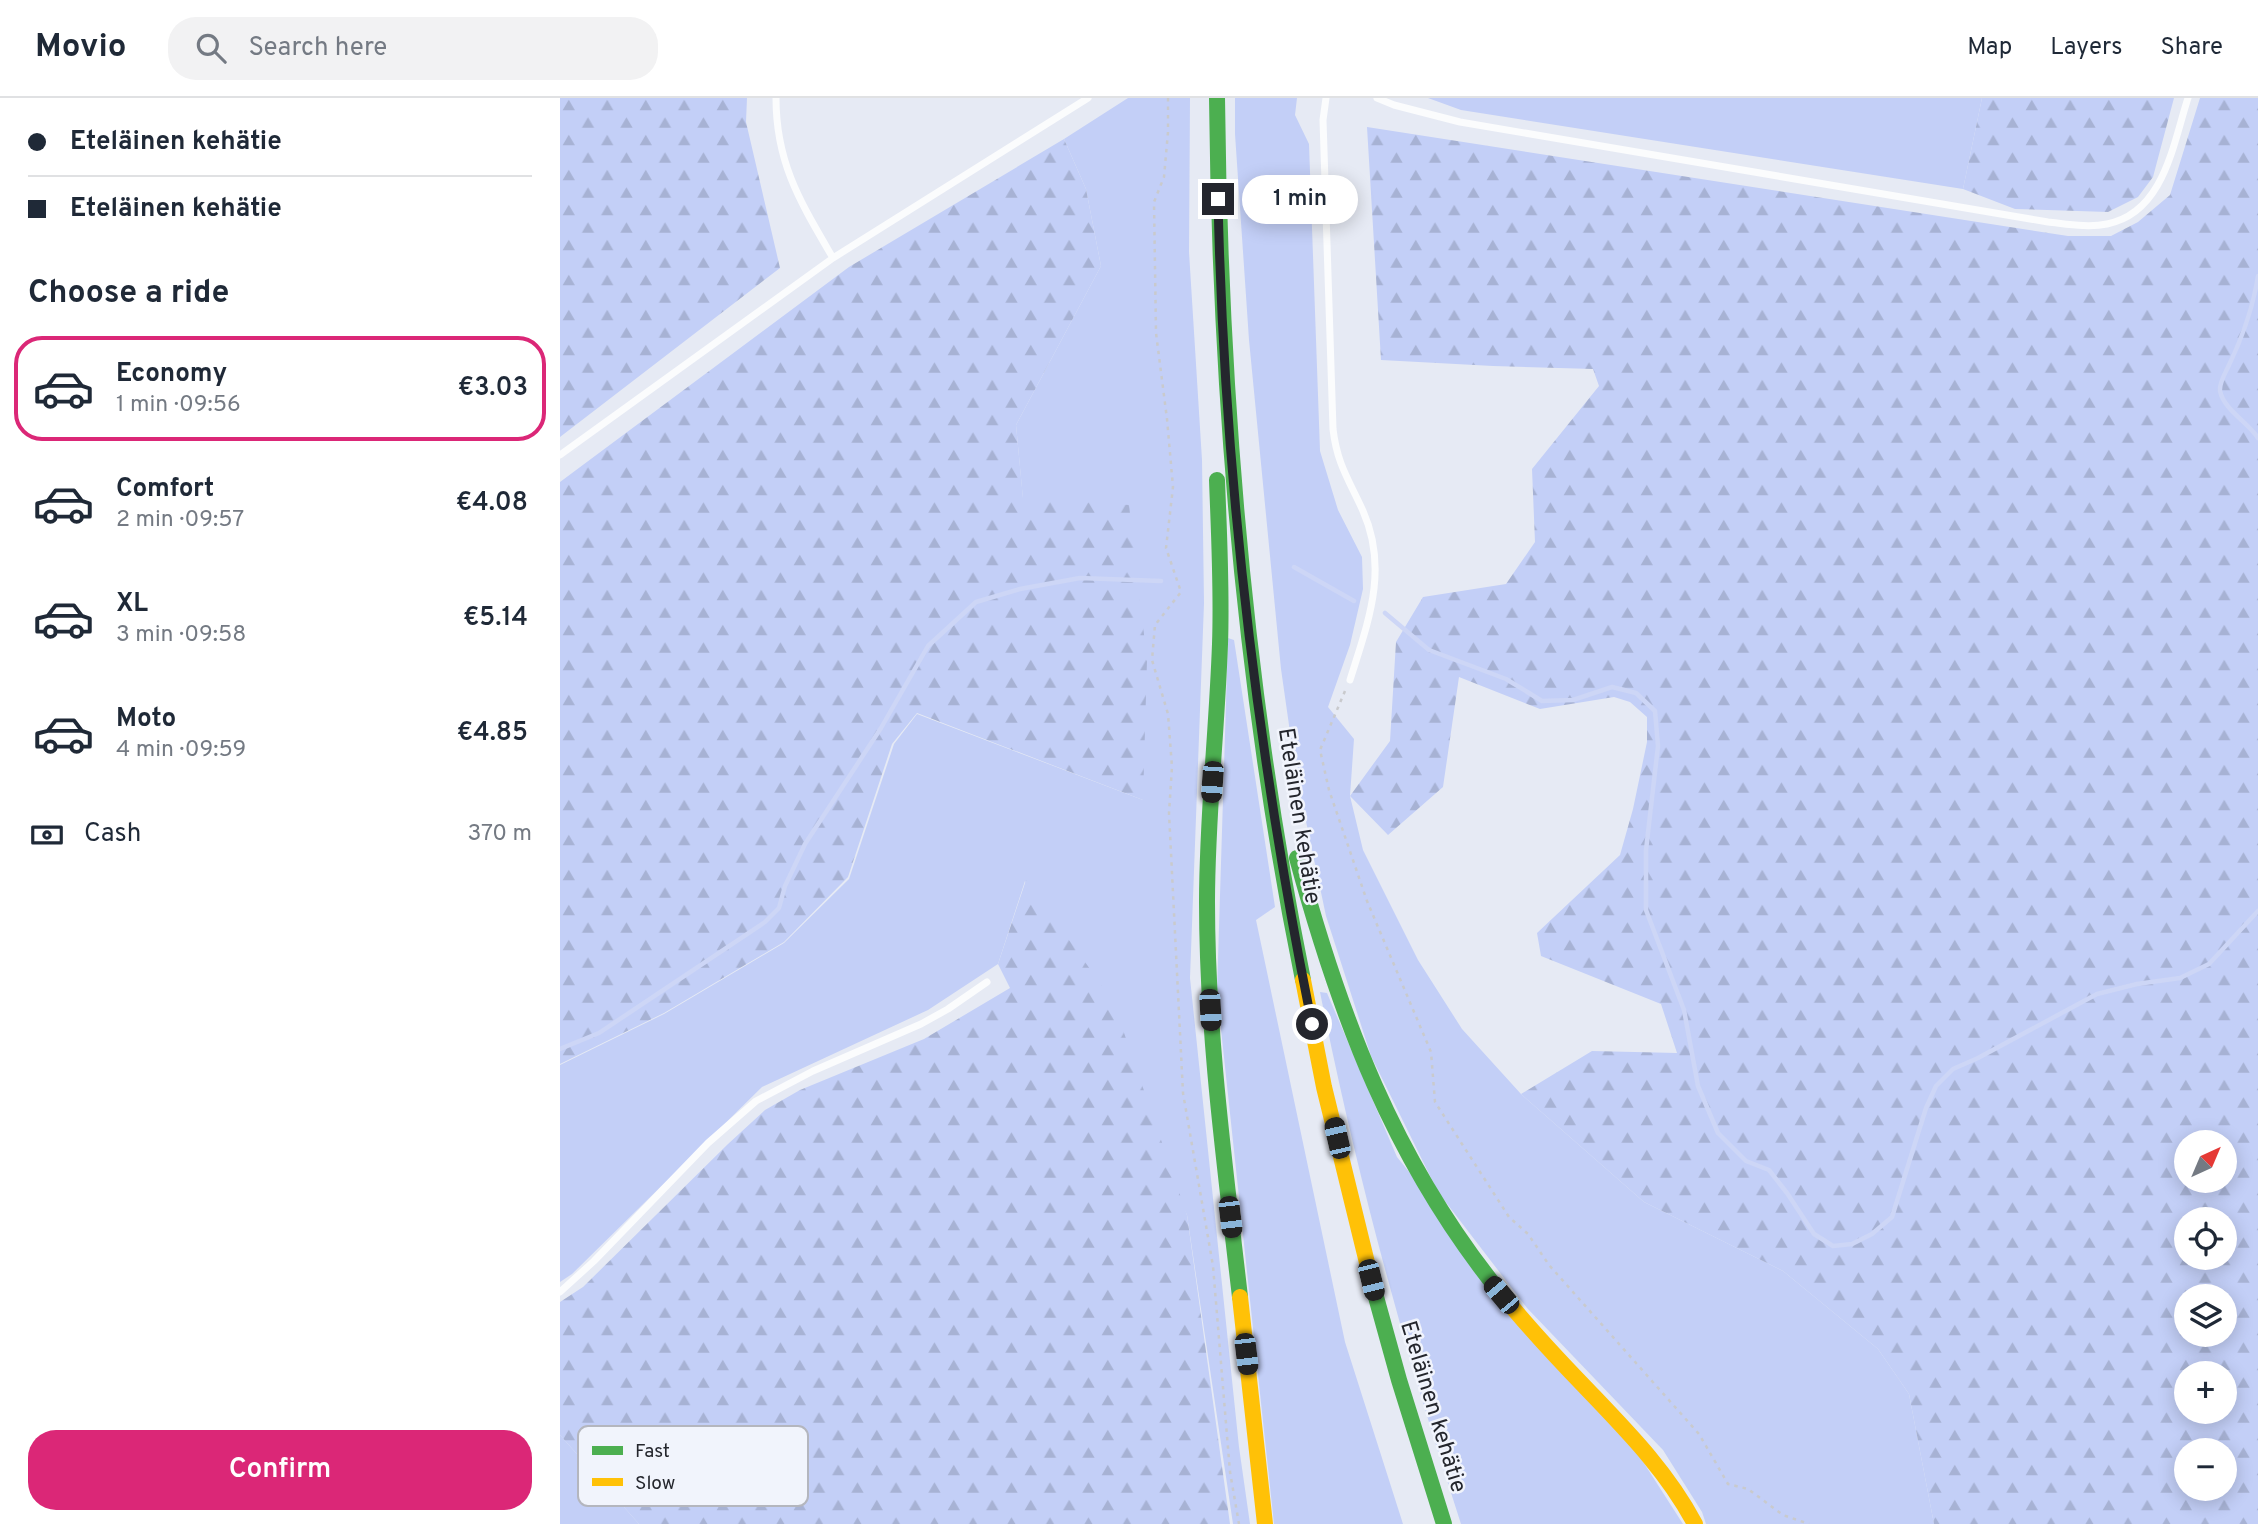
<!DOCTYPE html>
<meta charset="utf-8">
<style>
:root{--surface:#fff;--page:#f2f2f3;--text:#1f2937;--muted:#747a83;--line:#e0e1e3;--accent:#db2777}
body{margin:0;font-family:Overpass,sans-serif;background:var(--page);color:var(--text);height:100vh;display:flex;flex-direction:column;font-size:26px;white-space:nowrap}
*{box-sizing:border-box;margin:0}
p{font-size:23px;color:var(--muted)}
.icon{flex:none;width:38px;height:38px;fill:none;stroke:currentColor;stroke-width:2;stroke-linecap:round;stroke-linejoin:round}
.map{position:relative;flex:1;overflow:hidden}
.drawer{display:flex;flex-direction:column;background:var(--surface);width:560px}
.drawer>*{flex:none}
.hud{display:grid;align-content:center;height:154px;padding:0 28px;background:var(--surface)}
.needle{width:46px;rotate:44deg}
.tools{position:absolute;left:1614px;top:1032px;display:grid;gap:14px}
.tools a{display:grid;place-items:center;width:63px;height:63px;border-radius:50%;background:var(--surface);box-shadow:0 4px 18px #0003;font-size:35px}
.end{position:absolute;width:32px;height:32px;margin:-16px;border:9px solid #24262d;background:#fff;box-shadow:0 0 0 4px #fff}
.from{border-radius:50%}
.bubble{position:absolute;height:49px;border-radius:24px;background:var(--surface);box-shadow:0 4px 18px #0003;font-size:23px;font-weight:600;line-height:49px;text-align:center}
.car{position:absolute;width:21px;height:42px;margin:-21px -10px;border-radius:9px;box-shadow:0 0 5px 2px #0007;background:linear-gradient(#222 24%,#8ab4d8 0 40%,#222 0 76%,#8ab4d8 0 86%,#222 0)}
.hud b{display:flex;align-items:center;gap:24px;height:66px;font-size:26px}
.hud b+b{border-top:2px solid var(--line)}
.hud i{width:18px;height:18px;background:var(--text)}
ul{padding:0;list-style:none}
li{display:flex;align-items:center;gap:21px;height:105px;margin:0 14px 10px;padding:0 14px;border:4px solid transparent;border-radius:28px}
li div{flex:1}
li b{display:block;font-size:26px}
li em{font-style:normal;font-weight:600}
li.on{border-color:var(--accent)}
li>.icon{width:63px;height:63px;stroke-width:1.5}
h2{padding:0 28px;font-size:32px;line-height:84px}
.pay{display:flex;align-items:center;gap:18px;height:77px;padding:0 28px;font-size:26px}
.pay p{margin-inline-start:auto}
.primary-button{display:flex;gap:14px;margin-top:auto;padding:14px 28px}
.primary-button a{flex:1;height:80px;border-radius:28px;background:var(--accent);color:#fff;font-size:28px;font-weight:600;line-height:80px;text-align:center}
header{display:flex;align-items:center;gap:42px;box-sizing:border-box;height:98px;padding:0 35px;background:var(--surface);border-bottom:2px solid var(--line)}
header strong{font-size:33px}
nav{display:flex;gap:38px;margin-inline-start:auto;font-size:24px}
.search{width:490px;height:63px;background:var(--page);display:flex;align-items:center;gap:18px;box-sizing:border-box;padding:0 24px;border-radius:28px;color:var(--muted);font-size:26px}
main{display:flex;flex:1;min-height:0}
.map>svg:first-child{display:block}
</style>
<header>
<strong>Movio</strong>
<div class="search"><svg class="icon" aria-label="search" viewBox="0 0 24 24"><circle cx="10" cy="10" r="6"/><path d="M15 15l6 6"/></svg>Search here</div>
<nav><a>Map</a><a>Layers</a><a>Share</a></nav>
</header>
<main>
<section class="drawer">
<div class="hud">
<b><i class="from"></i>Eteläinen kehätie</b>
<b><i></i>Eteläinen kehätie</b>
</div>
<h2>Choose a ride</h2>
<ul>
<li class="on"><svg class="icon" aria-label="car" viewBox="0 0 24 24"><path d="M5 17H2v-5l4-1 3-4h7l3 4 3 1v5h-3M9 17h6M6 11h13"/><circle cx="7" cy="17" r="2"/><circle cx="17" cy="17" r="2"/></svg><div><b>Economy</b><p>1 min · 09:56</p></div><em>€3.03</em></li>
<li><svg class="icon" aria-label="car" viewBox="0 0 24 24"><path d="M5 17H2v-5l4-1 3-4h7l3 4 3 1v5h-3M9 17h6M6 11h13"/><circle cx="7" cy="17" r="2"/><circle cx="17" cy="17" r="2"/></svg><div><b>Comfort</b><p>2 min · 09:57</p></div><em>€4.08</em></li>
<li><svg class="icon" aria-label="car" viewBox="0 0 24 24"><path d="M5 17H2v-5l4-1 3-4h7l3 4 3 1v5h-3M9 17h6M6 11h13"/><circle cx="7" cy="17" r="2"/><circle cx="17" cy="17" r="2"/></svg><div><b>XL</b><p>3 min · 09:58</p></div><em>€5.14</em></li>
<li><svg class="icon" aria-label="car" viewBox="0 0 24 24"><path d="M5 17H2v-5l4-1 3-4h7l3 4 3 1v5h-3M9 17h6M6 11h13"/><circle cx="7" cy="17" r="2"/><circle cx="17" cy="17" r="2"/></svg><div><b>Moto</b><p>4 min · 09:59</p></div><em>€4.85</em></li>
</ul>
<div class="pay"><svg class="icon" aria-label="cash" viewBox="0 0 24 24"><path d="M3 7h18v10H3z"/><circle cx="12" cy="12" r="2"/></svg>Cash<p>370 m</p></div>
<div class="primary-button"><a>Confirm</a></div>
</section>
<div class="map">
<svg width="1698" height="1426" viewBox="0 0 1698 1426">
<defs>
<pattern id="forest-firs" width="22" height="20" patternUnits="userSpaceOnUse" patternTransform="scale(1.75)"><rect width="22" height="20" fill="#c3cff7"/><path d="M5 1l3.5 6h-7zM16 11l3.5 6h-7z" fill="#a7b2d4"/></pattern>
</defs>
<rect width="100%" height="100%" fill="#e6eaf4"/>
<!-- grass -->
<path fill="#c3cff7" d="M 568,0 L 630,0 L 629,154 L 642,362 L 644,505 L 630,880 L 679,1349 L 690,1426 L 673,1426 L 627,1117 L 465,783 L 438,866 L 368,912 L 202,989 L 12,1176 L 0,1184 L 0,967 L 104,916 L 224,845 L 289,781 L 334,646 L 357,616 L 583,702 L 463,401 L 456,327 L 541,168 L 526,91 L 504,41 Z
M 675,0 L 737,0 L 735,17 L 749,46 L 760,353 L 778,412 L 802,459 L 803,491 L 790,547 L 768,609 L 794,641 L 790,698 L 803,752 L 858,862 L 902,931 L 961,996 L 1084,1104 L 1223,1173 L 1318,1251 L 1349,1296 L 1374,1426 L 1146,1426 L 1142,1414 L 1103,1352 L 967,1210 L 878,1094 L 811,958 L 766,818 L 736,676 L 721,571 L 689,242 L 675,36 Z
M 868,0 L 1422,0 L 1403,91 L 901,12 Z
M 668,540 L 674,542 L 715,809 L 696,822 L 785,1244 L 843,1426 L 714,1426 L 657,894 Z
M 760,894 L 767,895 L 837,1059 L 1080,1359 L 1123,1426 L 901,1426 C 844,1251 796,1075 760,894 Z
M 0,1337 L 79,1426 L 0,1426 Z"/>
<!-- forest -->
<path fill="url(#forest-firs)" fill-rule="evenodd" d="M 0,0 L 187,0 L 186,24 L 220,170 L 0,339 Z
M 1422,0 L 1614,0 L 1593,79 L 1578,99 L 1548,114 L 1455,111 L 1403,91 Z
M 1640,0 L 1698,0 L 1698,1426 L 1374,1426 L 1349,1296 L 1318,1251 L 1223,1173 L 1084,1104 L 961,996 L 1032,953 L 1117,955 L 1101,906 L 981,858 L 977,835 L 1060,757 L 1073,711 L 1087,644 L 1087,619 L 1070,604 L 1054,599 L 980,611 L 899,579 L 883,689 L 828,737 L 790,698 L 830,643 L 836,544 L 863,499 L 946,486 L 975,444 L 972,371 L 1039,288 L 1033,271 L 933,268 L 821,262 L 807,29 L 1508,138 L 1551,138 L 1578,124 L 1610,97 ZM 1626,1045 L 1664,1045 L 1664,1083 L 1626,1083 ZM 1626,1122 L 1664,1122 L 1664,1160 L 1626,1160 ZM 1626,1199 L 1664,1199 L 1664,1237 L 1626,1237 ZM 1626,1276 L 1664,1276 L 1664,1314 L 1626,1314 ZM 1626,1353 L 1664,1353 L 1664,1391 L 1626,1391 Z
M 504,41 L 526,91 L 541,168 L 456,327 L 463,400 L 569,407 L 587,562 L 583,702 L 357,615 L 332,646 L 288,779 L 224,844 L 104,915 L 0,966 L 0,384 L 289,169 Z
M 466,782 L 553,903 L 627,1117 L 670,1426 L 79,1426 L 0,1337 L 0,1204 L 23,1189 L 168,1046 L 205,1012 L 240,992 L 364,941 L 450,890 L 438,866 Z"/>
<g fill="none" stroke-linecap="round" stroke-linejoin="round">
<!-- stream -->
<path stroke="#cdd6f6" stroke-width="4.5" d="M 1698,178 C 1693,210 1683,238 1669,267 C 1666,274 1659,284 1660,293 C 1664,312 1688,324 1698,340
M 734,469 L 794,503
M 825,515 L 869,552 L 946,581 L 982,603 L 1013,602 L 1052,589 L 1076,595 L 1095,613 L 1098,648 L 1086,752 L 1086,812 L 1124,912 L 1138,988 L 1158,1035 L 1186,1063 L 1209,1072 L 1227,1095 L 1254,1136 L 1273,1148 L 1292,1146 L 1312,1136 L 1332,1119 L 1366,1010 L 1376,988 L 1393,971 L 1418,960 L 1537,896 L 1577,886 L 1620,880 L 1649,866 L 1698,813
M 0,951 L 39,935 L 205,824 L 219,810 L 225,788 L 245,746 L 321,630 L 368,548 L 416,504 L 460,491 L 520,480 L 601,483"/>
<!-- path -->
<path stroke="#c9cacd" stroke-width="2.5" stroke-dasharray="3.5 5" stroke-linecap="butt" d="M 608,0 L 608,34 L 604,79 L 594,104 L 596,235 L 607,321 L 613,389 L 606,450 L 621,494 L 595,527 L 592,562 L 608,616 L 612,669 L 609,715 L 623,995 L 653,1168 L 670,1374 L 679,1426
M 785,593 L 760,652 L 769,692 L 807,803 L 871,954 L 875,1004 L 949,1119 L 968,1136 L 989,1167 L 1139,1336 L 1168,1386 L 1188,1391 L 1223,1417 L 1249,1426"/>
<!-- lane -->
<path stroke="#fbfcfd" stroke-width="7" d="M 216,0 C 216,66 241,105 273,160
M 766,0 L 763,22 L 773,331 C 777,366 789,382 803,413 C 829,472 808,524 790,582
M 817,0 L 834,7 L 900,24 L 1488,124 C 1507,126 1528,130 1547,126 C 1604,115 1613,46 1628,0
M 0,357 L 273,160 L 528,0
M 0,1194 L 34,1163 L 148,1045 L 196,1003 L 253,973 L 361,926 L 388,911 L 427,884"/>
<!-- fast -->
<path stroke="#4caf50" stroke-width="16" d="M 657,0 C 660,296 684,592 743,882
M 657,382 C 659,437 662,491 660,546 C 657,632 647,718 647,804 C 647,937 665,1068 680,1199
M 737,760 C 780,919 834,1063 939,1193
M 811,1181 L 839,1282 L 884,1426"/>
<!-- slow -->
<path stroke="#ffc107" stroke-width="16" d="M 743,882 L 764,989 L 811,1181
M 939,1193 C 966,1227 995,1258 1025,1289 C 1066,1332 1107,1373 1135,1426
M 680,1199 L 705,1426"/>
</g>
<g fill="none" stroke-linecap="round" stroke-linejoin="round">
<!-- route -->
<path stroke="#24262d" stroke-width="9" d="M 658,101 C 664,378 697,655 752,926"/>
</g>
<g text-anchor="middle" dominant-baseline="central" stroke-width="5" stroke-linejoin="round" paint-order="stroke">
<!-- street labels -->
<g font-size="23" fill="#24262d" stroke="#f1f4fc">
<text transform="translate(738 718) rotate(81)">Eteläinen kehätie</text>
<text transform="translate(872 1309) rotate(73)">Eteläinen kehätie</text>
</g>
</g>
<!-- legend -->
<rect x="18" y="1328" width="230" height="80" rx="10" fill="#f1f4fc" stroke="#b4b6be" stroke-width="2"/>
<rect x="32" y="1348" width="31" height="9" fill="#4caf50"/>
<rect x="32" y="1380" width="31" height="8" fill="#ffc107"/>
<g font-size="19" fill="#24262d">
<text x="75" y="1359">Fast</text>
<text x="75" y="1391">Slow</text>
</g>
</svg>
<div class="tools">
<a><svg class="needle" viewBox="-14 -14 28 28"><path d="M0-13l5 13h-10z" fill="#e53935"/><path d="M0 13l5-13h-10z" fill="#747a83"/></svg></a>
<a><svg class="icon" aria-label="locate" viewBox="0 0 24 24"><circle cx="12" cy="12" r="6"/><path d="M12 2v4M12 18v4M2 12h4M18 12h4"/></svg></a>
<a><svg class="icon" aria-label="layers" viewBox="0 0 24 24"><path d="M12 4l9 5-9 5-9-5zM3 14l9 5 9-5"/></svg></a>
<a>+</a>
<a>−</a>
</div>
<i class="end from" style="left:752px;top:926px"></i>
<i class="end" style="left:658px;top:101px"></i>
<div class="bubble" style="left:682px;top:77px;width:116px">1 min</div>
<i class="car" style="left:652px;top:684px;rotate:184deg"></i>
<i class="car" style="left:650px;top:912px;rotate:177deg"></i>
<i class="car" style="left:777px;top:1040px;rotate:347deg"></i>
<i class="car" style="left:670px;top:1119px;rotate:173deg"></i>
<i class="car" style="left:811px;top:1182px;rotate:166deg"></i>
<i class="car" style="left:941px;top:1197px;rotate:320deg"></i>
<i class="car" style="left:686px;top:1256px;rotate:173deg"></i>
</div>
</main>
